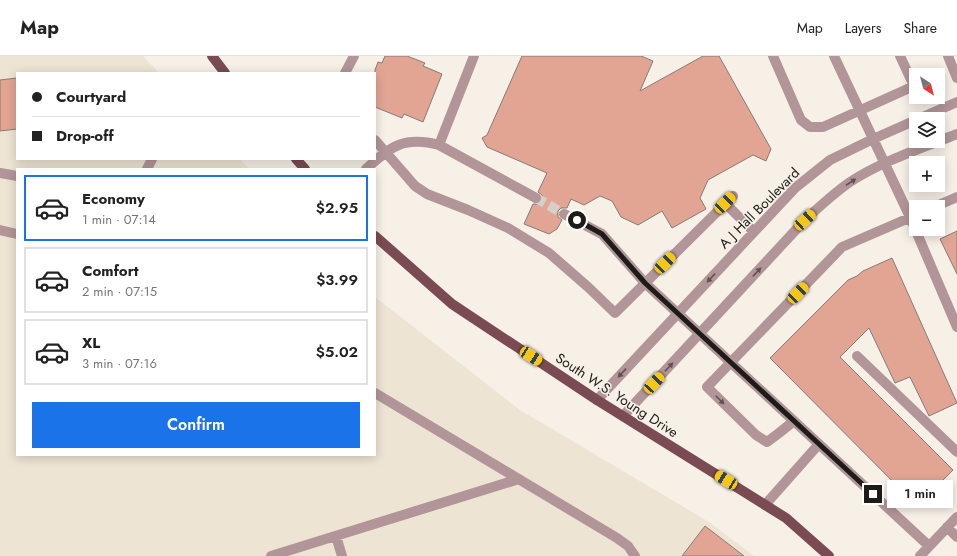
<!DOCTYPE html>
<meta charset="utf-8">
<style>
:root{--surface:#fff;--page:#f2f2f2;--text:#222;--muted:#767676;--line:#e0e0e0;--accent:#1a73e8}
body{margin:0;font-family:Jost,sans-serif;background:var(--page);color:var(--text);height:100vh;display:flex;flex-direction:column;font-size:15px;white-space:nowrap}
*{box-sizing:border-box;margin:0}
p{font-size:13px;color:var(--muted)}
.icon{flex:none;width:22px;height:22px;fill:none;stroke:currentColor;stroke-width:2;stroke-linecap:round;stroke-linejoin:round}
.map{position:relative;flex:1;overflow:hidden}
.details{position:absolute;left:16px;top:112px;width:360px;height:288px;display:flex;flex-direction:column;background:var(--surface);border-radius:0px;box-shadow:0 2px 10px #0003}
.details>*{flex:none}
.hud{position:absolute;left:16px;top:16px;width:360px;height:88px;border-radius:0px;box-shadow:0 2px 10px #0003;display:grid;align-content:center;height:88px;padding:0 16px;background:var(--surface)}
.needle{width:26px;rotate:144deg}
.buttons{position:absolute;left:909px;top:12px;display:grid;gap:8px}
.buttons a{display:grid;place-items:center;width:36px;height:36px;border-radius:0px;background:var(--surface);box-shadow:0 2px 10px #0003;font-size:20px}
.end{position:absolute;width:18px;height:18px;margin:-9px;border:5px solid #1e1c19;background:#fff;box-shadow:0 0 0 2px #fff}
.from{border-radius:50%}
.bubble{position:absolute;height:28px;border-radius:0px;background:var(--surface);box-shadow:0 2px 10px #0003;font-size:13px;font-weight:600;line-height:28px;text-align:center}
.car{position:absolute;width:12px;height:24px;margin:-12px -6px;border-radius:5px;box-shadow:0 0 3px 1px #0007;background:linear-gradient(#f5c518 24%,#345 0 40%,#f5c518 0 76%,#345 0 86%,#f5c518 0)}
.hud b{display:flex;align-items:center;gap:14px;height:38px;font-size:15px}
.hud b+b{border-top:1px solid var(--line)}
.hud i{width:10px;height:10px;background:var(--text)}
ul{padding:7px 0 0;list-style:none}
li{display:flex;align-items:center;gap:12px;height:66px;margin:0 8px 6px;padding:0 8px;border:2px solid var(--line);border-radius:0px}
li div{flex:1}
li b{display:block;font-size:15px}
li em{font-style:normal;font-weight:600}
li.current{border-color:var(--accent)}
li>.icon{width:36px;height:36px;stroke-width:1.5}
.button{display:flex;gap:8px;margin-top:auto;padding:8px 16px}
.button a{flex:1;height:46px;border-radius:0px;background:var(--accent);color:#fff;font-size:16px;font-weight:600;line-height:46px;text-align:center}
header{display:flex;align-items:center;gap:24px;box-sizing:border-box;height:56px;padding:0 20px;background:var(--surface);border-bottom:1px solid var(--line)}
header strong{font-size:19px}
nav{display:flex;gap:22px;margin-inline-start:auto;font-size:14px}
.map>svg:first-child{display:block}
</style>
<header>
<strong>Map</strong>
<nav><a>Map</a><a>Layers</a><a>Share</a></nav>
</header>
<div class="map">
<svg width="957" height="500" viewBox="0 0 957 500">
<rect width="100%" height="100%" fill="#f6f0e7"/>
<!-- built -->
<path fill="#eee4d4" d="M 0,0 L 143,0 L 159,17 L 17,17 L 17,103 L 240,103 L 249,113 L 17,113 L 17,399 L 375,399 L 375,241 L 520,354 L 709,466 L 754,500 L 0,500 Z"/>
<!-- building -->
<path fill="#e2a594" stroke="#867b78" d="M 385,0 L 407,0 L 425,7 L 423,10 L 442,18 L 423,66 L 404,58 L 402,62 L 375,51 L 375,14 L 378,6 L 382,7 Z
M 522,0 L 641,0 L 653,5 L 640,35 L 703,0 L 719,0 L 771,93 L 766,105 L 753,99 L 708,124 L 700,142 L 706,153 L 672,172 L 662,155 L 638,169 L 621,161 L 612,145 L 600,140 L 584,149 L 571,143 L 567,152 L 561,152 L 558,155 L 558,161 L 562,164 L 557,173 L 549,178 L 524,168 L 533,148 L 539,148 L 542,145 L 542,139 L 538,136 L 547,117 L 487,91 L 482,82 L 487,79 Z
M 17,22 L 17,73 L 0,75 L 0,24 Z
M 957,175 L 957,218 L 940,183 Z
M 892,202 L 957,347 L 929,360 L 910,321 L 895,327 L 869,272 L 840,301 L 953,414 L 917,450 L 770,302 L 848,224 L 857,220 L 863,215 Z
M 705,470 L 744,500 L 682,500 Z"/>
<g fill="none" stroke-linecap="round" stroke-linejoin="round">
<!-- minor-tunnel -->
<path stroke="#d6d0c8" stroke-width="10" stroke-dasharray="10 5" stroke-linecap="butt" d="M 536,142 L 564,158"/>
<!-- minor -->
<path stroke="#b29599" stroke-width="10" d="M 773,0 L 801,64 L 810,71 L 823,71 L 914,30 L 900,0
M 834,0 L 910,161 L 957,271
M 948,0 L 957,22
M 345,17 L 354,0
M 918,63 L 957,46
M 375,84 L 415,130 L 427,138 L 468,154 L 508,172 L 549,197 L 588,231 L 615,257 L 733,140
M 439,89 L 474,0
M 147,113 L 152,103
M 366,113 C 391,90 404,80 439,89 L 536,142
M 0,117 L 17,120
M 725,147 L 754,176
M 934,151 L 957,141
M 564,158 L 602,178 L 645,227 L 929,490
M 0,174 L 17,178
M 857,300 L 957,396
M 375,337 L 617,482 L 628,490 L 635,500
M 597,344 L 795,132 L 830,104 L 873,83 L 916,64
M 623,360 L 805,164 C 820,150 834,137 850,126 C 882,105 922,92 957,78
M 794,365 L 779,377 L 767,386 L 756,379 L 707,331 L 842,191 L 916,159
M 765,449 L 819,388
M 947,471 L 957,481
M 336,480 L 342,500
M 271,500 L 519,423
M 920,500 L 957,461"/>
<!-- major -->
<path stroke="#7a4b52" stroke-width="10" d="M 212,0 L 225,17
M 296,103 L 305,113
M 375,180 L 452,248 L 597,344 L 786,462 L 829,500"/>
</g>
<!-- one-way arrows -->
<defs><path id="oneway-solid" d="M-6-.8H1V-3.2L6.5 0L1 3.2V.8H-6Z"/></defs>
<g fill="#615253">
<use href="#oneway-solid" transform="translate(851 126) rotate(-33)"/>
<use href="#oneway-solid" transform="translate(757 216) rotate(-47)"/>
<use href="#oneway-solid" transform="translate(711 222) rotate(133)"/>
<use href="#oneway-solid" transform="translate(669 311) rotate(-47)"/>
<use href="#oneway-solid" transform="translate(622 317) rotate(133)"/>
<use href="#oneway-solid" transform="translate(720 344) rotate(45)"/>
</g>
<g fill="none" stroke-linecap="round" stroke-linejoin="round">
<!-- route -->
<path stroke="#1e1c19" stroke-width="5" d="M 577,164 L 602,178 L 645,227 L 873,438"/>
</g>
<g text-anchor="middle" dominant-baseline="central" stroke-width="3" stroke-linejoin="round" paint-order="stroke">
<!-- street labels -->
<g font-size="14" fill="#1e1c19" stroke="#f6f0e7">
<text transform="translate(759 152) rotate(-45)">A J Hall Boulevard</text>
<text transform="translate(617 339) rotate(33)">South W.S. Young Drive</text>
</g>
</g>
</svg>
<div class="buttons">
<a><svg class="needle" viewBox="-14 -14 28 28"><path d="M0-13l5 13h-10z" fill="#e53935"/><path d="M0 13l5-13h-10z" fill="#767676"/></svg></a>
<a><svg class="icon" aria-label="layers" viewBox="0 0 24 24"><path d="M12 4l9 5-9 5-9-5zM3 14l9 5 9-5"/></svg></a>
<a>+</a>
<a>−</a>
</div>
<i class="end from" style="left:577px;top:164px"></i>
<i class="end" style="left:873px;top:438px"></i>
<div class="bubble" style="left:887px;top:424px;width:66px">1 min</div>
<i class="car" style="left:725px;top:147px;rotate:45deg"></i>
<i class="car" style="left:805px;top:164px;rotate:47deg"></i>
<i class="car" style="left:665px;top:207px;rotate:45deg"></i>
<i class="car" style="left:798px;top:237px;rotate:44deg"></i>
<i class="car" style="left:531px;top:300px;rotate:123deg"></i>
<i class="car" style="left:654px;top:327px;rotate:43deg"></i>
<i class="car" style="left:726px;top:424px;rotate:302deg"></i>
<div class="hud">
<b><i class="from"></i>Courtyard</b>
<b><i></i>Drop-off</b>
</div>
<section class="details">
<ul>
<li class="current"><svg class="icon" aria-label="car" viewBox="0 0 24 24"><path d="M5 17H2v-5l4-1 3-4h7l3 4 3 1v5h-3M9 17h6M6 11h13"/><circle cx="7" cy="17" r="2"/><circle cx="17" cy="17" r="2"/></svg><div><b>Economy</b><p>1 min · 07:14</p></div><em>$2.95</em></li>
<li><svg class="icon" aria-label="car" viewBox="0 0 24 24"><path d="M5 17H2v-5l4-1 3-4h7l3 4 3 1v5h-3M9 17h6M6 11h13"/><circle cx="7" cy="17" r="2"/><circle cx="17" cy="17" r="2"/></svg><div><b>Comfort</b><p>2 min · 07:15</p></div><em>$3.99</em></li>
<li><svg class="icon" aria-label="car" viewBox="0 0 24 24"><path d="M5 17H2v-5l4-1 3-4h7l3 4 3 1v5h-3M9 17h6M6 11h13"/><circle cx="7" cy="17" r="2"/><circle cx="17" cy="17" r="2"/></svg><div><b>XL</b><p>3 min · 07:16</p></div><em>$5.02</em></li>
</ul>
<div class="button"><a>Confirm</a></div>
</section>
</div>
